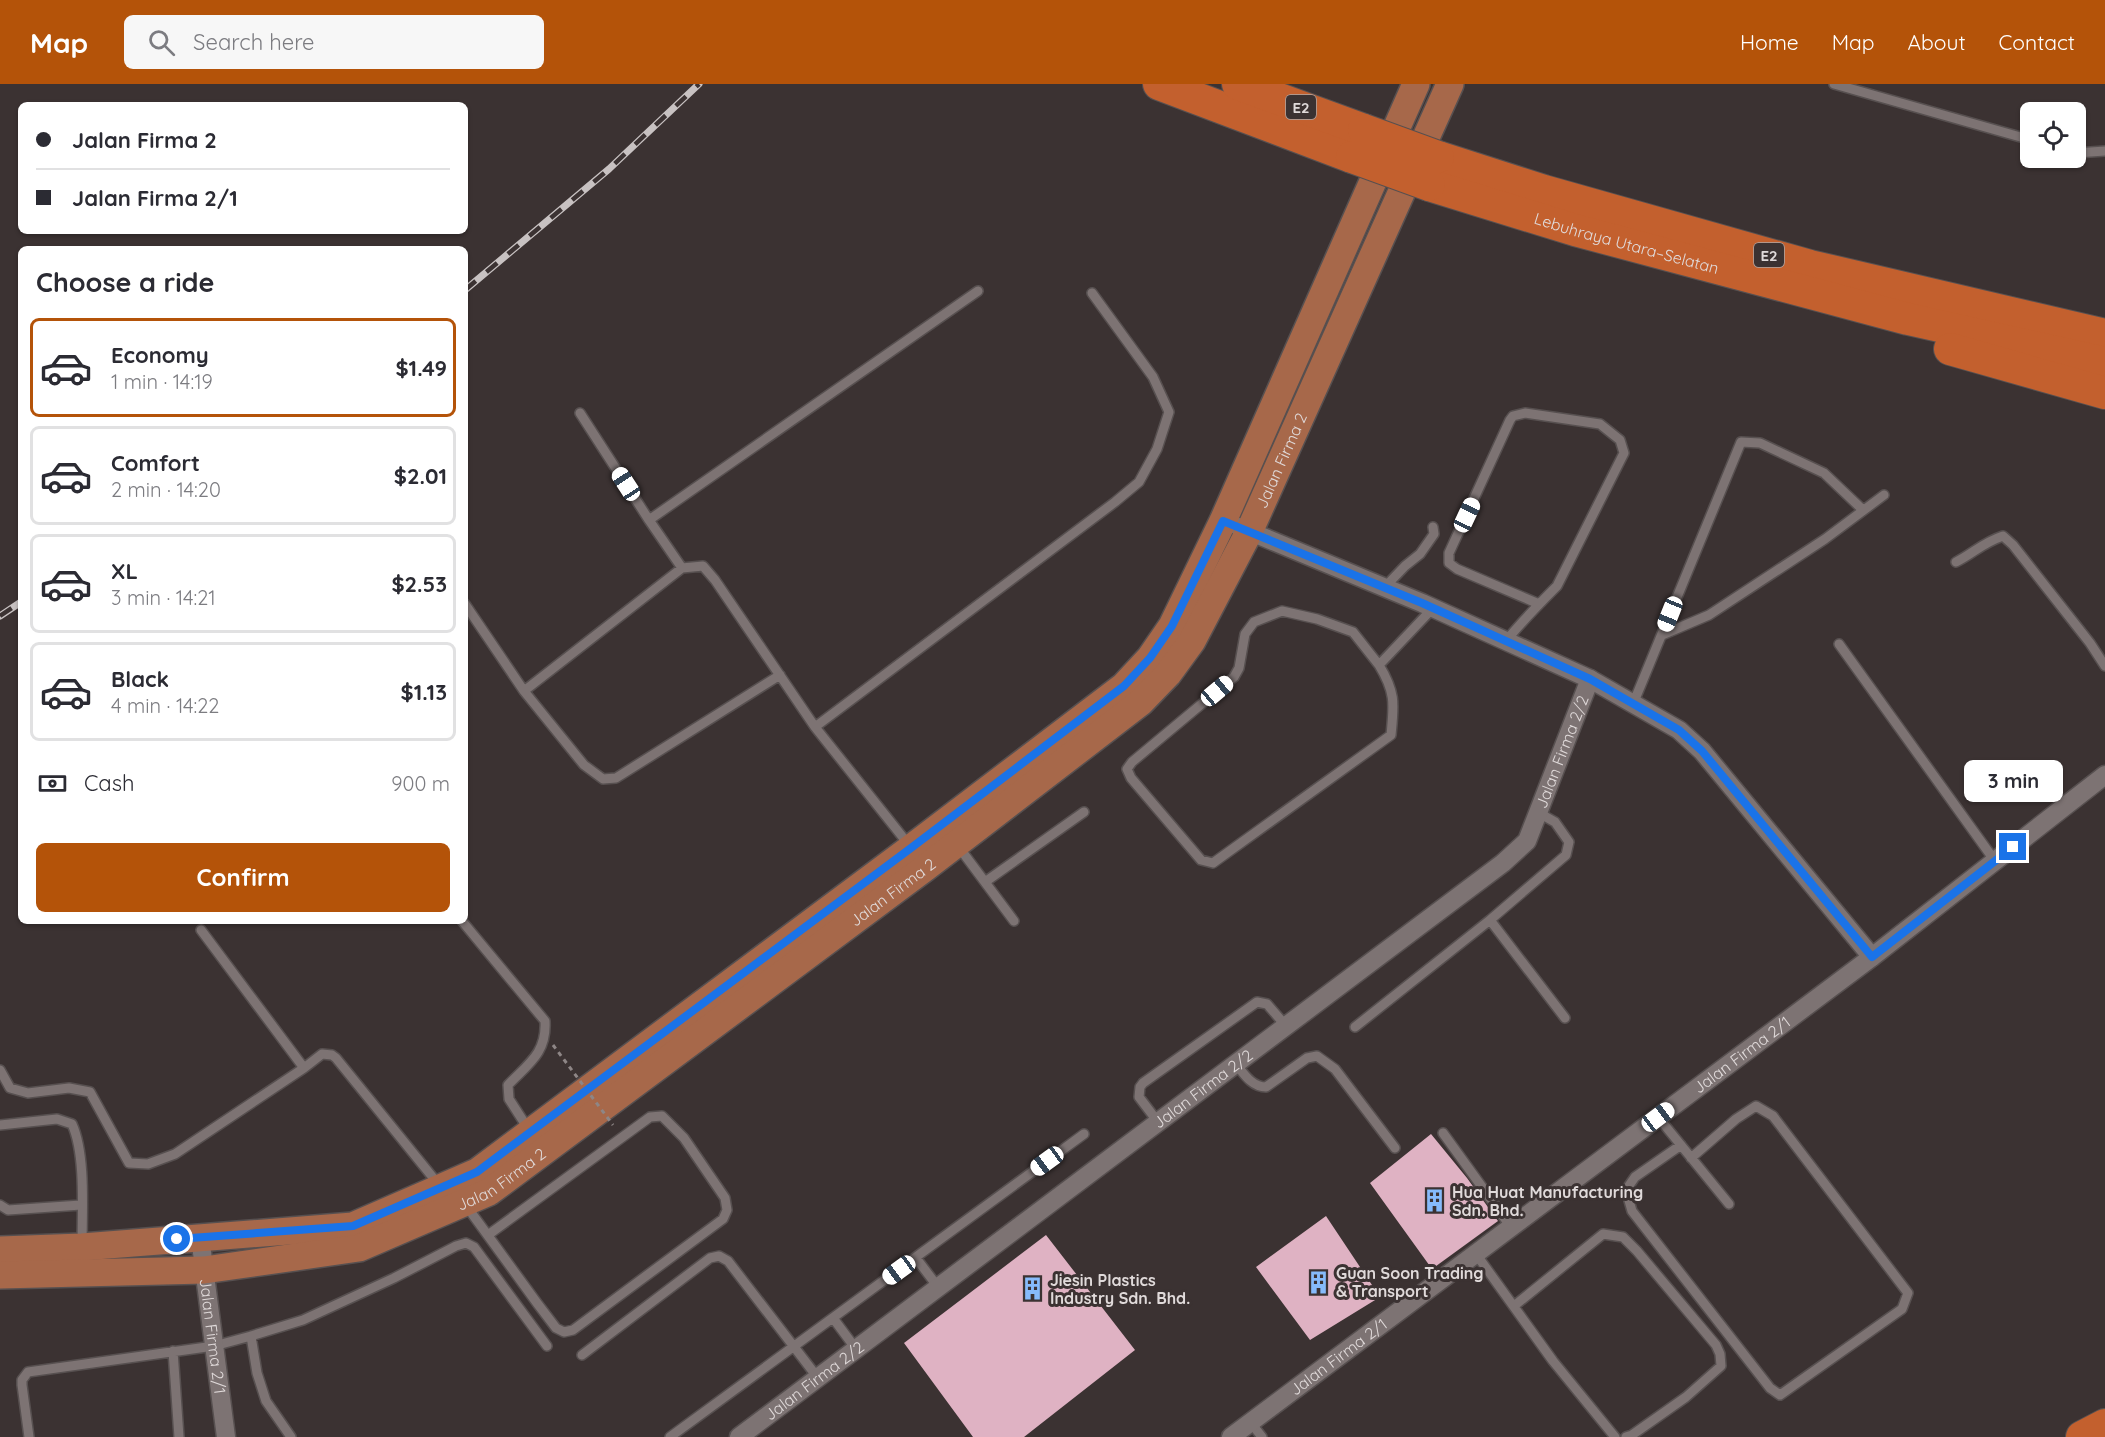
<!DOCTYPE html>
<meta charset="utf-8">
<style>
:root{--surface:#fff;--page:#f7f7f7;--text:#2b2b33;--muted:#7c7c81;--line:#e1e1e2;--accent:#b45309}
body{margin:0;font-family:Quicksand,sans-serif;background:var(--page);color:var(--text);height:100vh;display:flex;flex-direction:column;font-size:22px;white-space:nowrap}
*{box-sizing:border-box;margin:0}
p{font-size:20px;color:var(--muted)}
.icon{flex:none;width:33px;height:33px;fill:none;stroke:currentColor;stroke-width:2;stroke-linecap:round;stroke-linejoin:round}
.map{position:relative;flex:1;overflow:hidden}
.sheet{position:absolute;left:18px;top:162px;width:450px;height:678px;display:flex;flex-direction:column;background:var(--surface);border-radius:9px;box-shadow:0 2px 4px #0004}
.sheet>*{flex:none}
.banner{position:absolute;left:18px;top:18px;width:450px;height:132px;border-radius:9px;box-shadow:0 2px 4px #0004;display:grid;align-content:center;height:132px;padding:0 18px;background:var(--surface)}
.tools{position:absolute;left:2020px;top:18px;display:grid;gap:12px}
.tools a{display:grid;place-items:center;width:66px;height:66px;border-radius:9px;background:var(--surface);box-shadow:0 2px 4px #0004;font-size:30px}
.end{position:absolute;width:27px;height:27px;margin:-14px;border:8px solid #1a73e8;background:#fff;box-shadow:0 0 0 3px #fff}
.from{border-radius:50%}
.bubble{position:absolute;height:42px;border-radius:9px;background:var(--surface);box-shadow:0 2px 4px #0004;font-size:20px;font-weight:800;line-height:42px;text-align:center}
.car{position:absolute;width:18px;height:36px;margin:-18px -9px;border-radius:8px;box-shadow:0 0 4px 2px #0007;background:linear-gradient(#fff 24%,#345 0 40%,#fff 0 76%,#345 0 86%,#fff 0)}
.banner b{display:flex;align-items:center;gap:21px;height:57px;font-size:22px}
.banner b+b{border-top:2px solid var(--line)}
.banner i{width:15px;height:15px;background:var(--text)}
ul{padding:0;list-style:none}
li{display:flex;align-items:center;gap:18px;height:99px;margin:0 12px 9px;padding:0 6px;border:3px solid var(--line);border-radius:9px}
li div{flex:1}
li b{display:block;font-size:22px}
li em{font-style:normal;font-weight:800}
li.selected{border-color:var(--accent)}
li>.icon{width:54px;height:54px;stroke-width:1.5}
h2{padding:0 18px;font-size:27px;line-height:72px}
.pay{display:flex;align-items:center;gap:15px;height:66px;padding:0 18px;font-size:22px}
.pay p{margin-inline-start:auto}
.cta{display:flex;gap:12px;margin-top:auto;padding:12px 18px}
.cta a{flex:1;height:69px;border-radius:9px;background:var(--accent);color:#fff;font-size:24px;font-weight:800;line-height:69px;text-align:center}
header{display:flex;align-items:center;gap:36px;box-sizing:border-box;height:84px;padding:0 30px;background:var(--accent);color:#fff}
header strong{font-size:28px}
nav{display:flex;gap:33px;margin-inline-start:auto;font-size:21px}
.search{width:420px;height:54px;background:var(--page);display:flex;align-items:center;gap:15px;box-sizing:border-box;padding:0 21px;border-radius:9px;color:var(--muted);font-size:22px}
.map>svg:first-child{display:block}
</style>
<header>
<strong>Map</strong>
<div class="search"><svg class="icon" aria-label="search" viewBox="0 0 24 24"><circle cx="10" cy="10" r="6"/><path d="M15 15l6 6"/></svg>Search here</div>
<nav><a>Home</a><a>Map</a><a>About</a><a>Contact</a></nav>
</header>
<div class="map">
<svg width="2105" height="1353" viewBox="0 0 2105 1353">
<rect width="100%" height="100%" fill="#3b3232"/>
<!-- building -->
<path fill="#dfb2c3" d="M 1431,1050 L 1467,1094 L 1498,1137 L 1432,1185 L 1370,1099 Z
M 1326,1132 L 1380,1213 L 1310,1256 L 1256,1183 Z
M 1046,1151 L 1135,1266 L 1024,1353 L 973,1353 L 904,1259 Z"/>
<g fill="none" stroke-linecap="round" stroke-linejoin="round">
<defs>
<path id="lane" d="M 1834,0 L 2031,56
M 2076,69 L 2105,67
M 580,329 L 649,436 L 682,484
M 649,436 L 978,207
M 1956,478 C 1974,469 1982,459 2003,452 L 2013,461 L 2090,559 L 2105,582
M 1385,503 L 1405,482 L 1420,470 L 1434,450 L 1433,443
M 465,520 L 524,607 L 584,681 L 603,695 L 616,694 L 780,591
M 1662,551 L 1709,531 L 1825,455 L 1884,411
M 1506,557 C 1522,537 1539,520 1557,502 L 1624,369 L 1620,356 L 1600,340 L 1525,329 L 1513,332 L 1510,336 L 1449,469 L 1449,479 L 1457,485 L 1539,520
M 1839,560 L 1995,777
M 1379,581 L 1353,548 L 1317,535 L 1282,527 L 1254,538 L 1245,550 L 1239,584 L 1234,593 L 1132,678 L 1127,685 L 1131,694 L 1201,776 L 1213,779 L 1391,651 C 1394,620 1396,609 1379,581 L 1433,524
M 524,607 L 682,484 L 703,482 L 715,496 L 815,643 L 909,761
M 1633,620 L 1741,358 L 1760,359 L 1824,389 L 1863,426
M 815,643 L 1115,418 L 1139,398 L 1157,365 L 1169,328 L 1153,293 L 1092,209
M 958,762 L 1014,837
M 985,798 L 1084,728
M 1490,836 L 1565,934
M 462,837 L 545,937 C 547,969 528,980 508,1001 L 509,1015 L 529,1046
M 201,846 L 304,984 L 322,970 L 332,971 L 336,974 L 439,1101
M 1355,943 L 1490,836 L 1566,771 L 1569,758 L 1555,738 L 1539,729
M 1236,980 C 1244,990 1252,1003 1266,1003 L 1307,974 L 1317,972 L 1335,985 L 1395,1064
M 0,986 L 10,1004 L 28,1009 L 69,1004 L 90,1008 L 129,1079 L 148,1080 L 175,1070 L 304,984
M 1658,1033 L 1729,1120
M 1158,1038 L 1139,1013 L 1140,1003 L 1143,999 L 1257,918 L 1267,920 L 1286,942
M 0,1041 L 57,1035 L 72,1040 C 86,1071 82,1127 82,1162
M 1443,1049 L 1511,1143
M 1681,1061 L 1635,1093 L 1626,1106 L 1632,1127 L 1770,1304 L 1780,1311 L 1902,1225 L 1908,1209 L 1773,1032 L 1756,1022 L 1736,1035 L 1691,1074
M 465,1120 L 537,1219 L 556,1244 L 564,1248 L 573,1246 L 723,1135 L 727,1126 L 725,1114 L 684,1054 L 662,1032 L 650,1033 L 488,1151
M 0,1121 L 8,1126 L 81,1121
M 1476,1170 L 1553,1277 L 1615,1353
M 916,1174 L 938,1203
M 1514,1222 L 1603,1150 L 1623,1153 L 1637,1167 L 1716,1261 L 1720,1270 L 1721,1282 L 1686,1313 L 1632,1351 L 1626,1353
M 833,1234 L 856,1265
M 251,1252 L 257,1289 L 266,1317 L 291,1353
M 173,1267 L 179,1353
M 582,1271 L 710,1174 L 719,1172 L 728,1177 L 818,1294
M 1251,1339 L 1262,1353
M 29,1353 L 22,1301 L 22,1296 L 28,1288 L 214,1262 L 251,1252 L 303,1236 L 394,1194 L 456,1162 L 466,1159 L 474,1163 L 547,1262
M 670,1353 L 1084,1050"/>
<g id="street">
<path d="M 1239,443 L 1422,519 L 1590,595 L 1679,646 L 1702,667 L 1872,873"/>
<path id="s1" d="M 200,1153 L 226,1353"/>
<path id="s2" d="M 739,1353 L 1503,779 L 1527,757 L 1590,595"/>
<path id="s3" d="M 1231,1353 L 1872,873 L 2105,691"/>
</g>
<g id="primary">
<path d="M 0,1166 L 82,1163 L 353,1142 L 477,1088 L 911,764 L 1124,602 L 1150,574 L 1172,542 L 1223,437 L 1416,0"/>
<path id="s4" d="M 0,1191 L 204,1186 L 359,1164 L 489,1108 L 925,784 L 1141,618 L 1168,590 L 1192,557 L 1249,448 L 1450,0"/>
</g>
<g id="highway">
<path d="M 1159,0 L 1352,73"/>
<path d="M 1238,0 L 1364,46"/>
<path d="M 1438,73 L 1544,107 L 1810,182 L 2105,251"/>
<path id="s5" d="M 1429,101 L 1575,146 L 1908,235 L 2105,279"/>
<path d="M 1950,265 L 2105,309"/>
<path d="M 2082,1353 L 2105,1341"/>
</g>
</defs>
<!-- lane casing -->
<use href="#lane" stroke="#575050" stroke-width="12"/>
<!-- street casing -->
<use href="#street" stroke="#575050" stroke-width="21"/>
<!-- primary casing -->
<use href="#primary" stroke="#575050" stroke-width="30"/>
<!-- highway casing -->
<use href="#highway" stroke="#575050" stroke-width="34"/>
<!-- lane -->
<use href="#lane" stroke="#7d7373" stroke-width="9"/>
<!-- street -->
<use href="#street" stroke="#7d7373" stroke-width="18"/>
<!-- primary -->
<use href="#primary" stroke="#a7684a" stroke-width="27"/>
<!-- highway -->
<use href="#highway" stroke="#c3602e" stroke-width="32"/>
<defs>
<path id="rail" d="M 465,206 L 609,85 L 699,0
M 0,532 L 21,518"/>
</defs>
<!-- rail casing -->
<use href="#rail" stroke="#c8c2c2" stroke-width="7"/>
<!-- rail -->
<use href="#rail" stroke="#3b3232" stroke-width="4.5" stroke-dasharray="14" stroke-linecap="butt"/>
<defs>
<path id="highway-bridge" d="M 1364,46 L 1438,73
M 1352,73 L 1429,101"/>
</defs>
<!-- highway-bridge casing -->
<use href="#highway-bridge" stroke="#575050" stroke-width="34" stroke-linecap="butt"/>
<!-- path-bridge -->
<path stroke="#8e8686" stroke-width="3" stroke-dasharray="4.5 4.5" stroke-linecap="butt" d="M 553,961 L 613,1041"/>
<!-- highway-bridge -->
<use href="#highway-bridge" stroke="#c3602e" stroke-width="32"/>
</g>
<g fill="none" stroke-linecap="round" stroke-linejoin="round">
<!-- route -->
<path stroke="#1a73e8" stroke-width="8" d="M 177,1155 L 353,1142 L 477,1088 L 911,764 L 1124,602 L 1150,574 L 1172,542 L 1223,437 L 1422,519 L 1590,595 L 1679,646 L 1702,667 L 1872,873 L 2013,763"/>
</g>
<!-- icons -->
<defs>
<symbol id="building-bare" viewBox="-9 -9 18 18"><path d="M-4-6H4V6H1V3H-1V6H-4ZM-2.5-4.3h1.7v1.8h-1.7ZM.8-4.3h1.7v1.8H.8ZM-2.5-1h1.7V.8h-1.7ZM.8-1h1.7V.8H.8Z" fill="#86bbfb" stroke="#3b3232" stroke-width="2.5" paint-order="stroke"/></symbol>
</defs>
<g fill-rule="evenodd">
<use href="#building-bare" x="1418" y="1100" width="33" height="33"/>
<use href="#building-bare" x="1302" y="1182" width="33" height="33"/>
<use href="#building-bare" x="1016" y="1188" width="33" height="33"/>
</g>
<g text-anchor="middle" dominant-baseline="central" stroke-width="6" stroke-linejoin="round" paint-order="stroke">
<!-- shield labels -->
<g fill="#3b3232" stroke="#aea8a8" stroke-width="1.5">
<rect x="1286" y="11" width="30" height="24" rx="4.5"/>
<rect x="1754" y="159" width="30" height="24" rx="4.5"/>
</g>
<g font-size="15" font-weight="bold" fill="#e0dada">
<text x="1301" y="23">E2</text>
<text x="1769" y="171">E2</text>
</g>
<!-- street labels -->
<g font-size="16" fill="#e0dada" stroke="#3b3232">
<text stroke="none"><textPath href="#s5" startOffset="206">Lebuhraya Utara–Selatan</textPath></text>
<text stroke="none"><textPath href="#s4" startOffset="1599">Jalan Firma 2</textPath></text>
<text stroke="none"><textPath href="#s2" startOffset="1084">Jalan Firma 2/2</textPath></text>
<text stroke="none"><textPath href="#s4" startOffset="1005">Jalan Firma 2</textPath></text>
<text stroke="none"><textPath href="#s3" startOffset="638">Jalan Firma 2/1</textPath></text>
<text stroke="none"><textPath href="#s2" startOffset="580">Jalan Firma 2/2</textPath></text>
<text stroke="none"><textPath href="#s4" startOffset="519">Jalan Firma 2</textPath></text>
<text stroke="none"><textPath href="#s1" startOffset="100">Jalan Firma 2/1</textPath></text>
<text stroke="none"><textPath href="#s3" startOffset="134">Jalan Firma 2/1</textPath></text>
<text stroke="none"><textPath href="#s2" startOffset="94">Jalan Firma 2/2</textPath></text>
</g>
<!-- poi labels -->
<g font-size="16" font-weight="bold" fill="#e0dada" stroke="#3b3232" text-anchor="start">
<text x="1452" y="1108">Hua Huat Manufacturing<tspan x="1452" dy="18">Sdn. Bhd.</tspan></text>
<text x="1336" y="1189">Guan Soon Trading<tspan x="1336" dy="18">&amp; Transport</tspan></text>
<text x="1050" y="1196">Jiesin Plastics<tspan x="1050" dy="18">Industry Sdn. Bhd.</tspan></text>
</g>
</g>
</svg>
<div class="tools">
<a><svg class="icon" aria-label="locate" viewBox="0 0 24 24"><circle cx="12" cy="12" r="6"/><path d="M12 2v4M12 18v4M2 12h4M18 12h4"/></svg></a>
</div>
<i class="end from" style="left:177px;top:1155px"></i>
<i class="end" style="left:2013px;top:763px"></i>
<div class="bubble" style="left:1964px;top:676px;width:99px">3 min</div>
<i class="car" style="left:626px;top:400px;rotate:327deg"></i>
<i class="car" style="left:1467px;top:431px;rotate:25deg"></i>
<i class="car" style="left:1670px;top:530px;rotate:202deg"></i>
<i class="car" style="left:1217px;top:607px;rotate:50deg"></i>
<i class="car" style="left:1658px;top:1033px;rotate:53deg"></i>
<i class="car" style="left:1047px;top:1077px;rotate:234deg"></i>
<i class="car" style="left:899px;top:1186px;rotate:234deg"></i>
<div class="banner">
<b><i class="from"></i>Jalan Firma 2</b>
<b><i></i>Jalan Firma 2/1</b>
</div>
<section class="sheet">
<h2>Choose a ride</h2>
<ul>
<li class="selected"><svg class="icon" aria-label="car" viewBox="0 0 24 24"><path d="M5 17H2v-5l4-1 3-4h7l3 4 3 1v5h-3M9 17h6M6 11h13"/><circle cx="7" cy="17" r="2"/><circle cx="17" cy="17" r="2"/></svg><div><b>Economy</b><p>1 min · 14:19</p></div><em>$1.49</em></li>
<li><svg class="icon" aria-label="car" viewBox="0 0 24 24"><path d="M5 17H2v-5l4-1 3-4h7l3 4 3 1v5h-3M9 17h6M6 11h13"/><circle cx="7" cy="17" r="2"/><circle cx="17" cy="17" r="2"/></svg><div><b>Comfort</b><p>2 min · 14:20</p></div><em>$2.01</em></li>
<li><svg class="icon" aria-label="car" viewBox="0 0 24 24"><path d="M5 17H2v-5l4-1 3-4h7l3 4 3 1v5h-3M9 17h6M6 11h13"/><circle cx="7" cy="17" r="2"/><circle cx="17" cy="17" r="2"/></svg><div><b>XL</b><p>3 min · 14:21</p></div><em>$2.53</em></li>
<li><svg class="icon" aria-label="car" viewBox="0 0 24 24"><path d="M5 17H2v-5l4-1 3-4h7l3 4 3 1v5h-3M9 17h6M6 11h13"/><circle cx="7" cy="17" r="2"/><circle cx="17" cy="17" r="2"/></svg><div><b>Black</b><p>4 min · 14:22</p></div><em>$1.13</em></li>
</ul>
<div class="pay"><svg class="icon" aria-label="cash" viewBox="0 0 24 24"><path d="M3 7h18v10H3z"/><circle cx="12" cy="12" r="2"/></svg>Cash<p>900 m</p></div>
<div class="cta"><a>Confirm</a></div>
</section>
</div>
